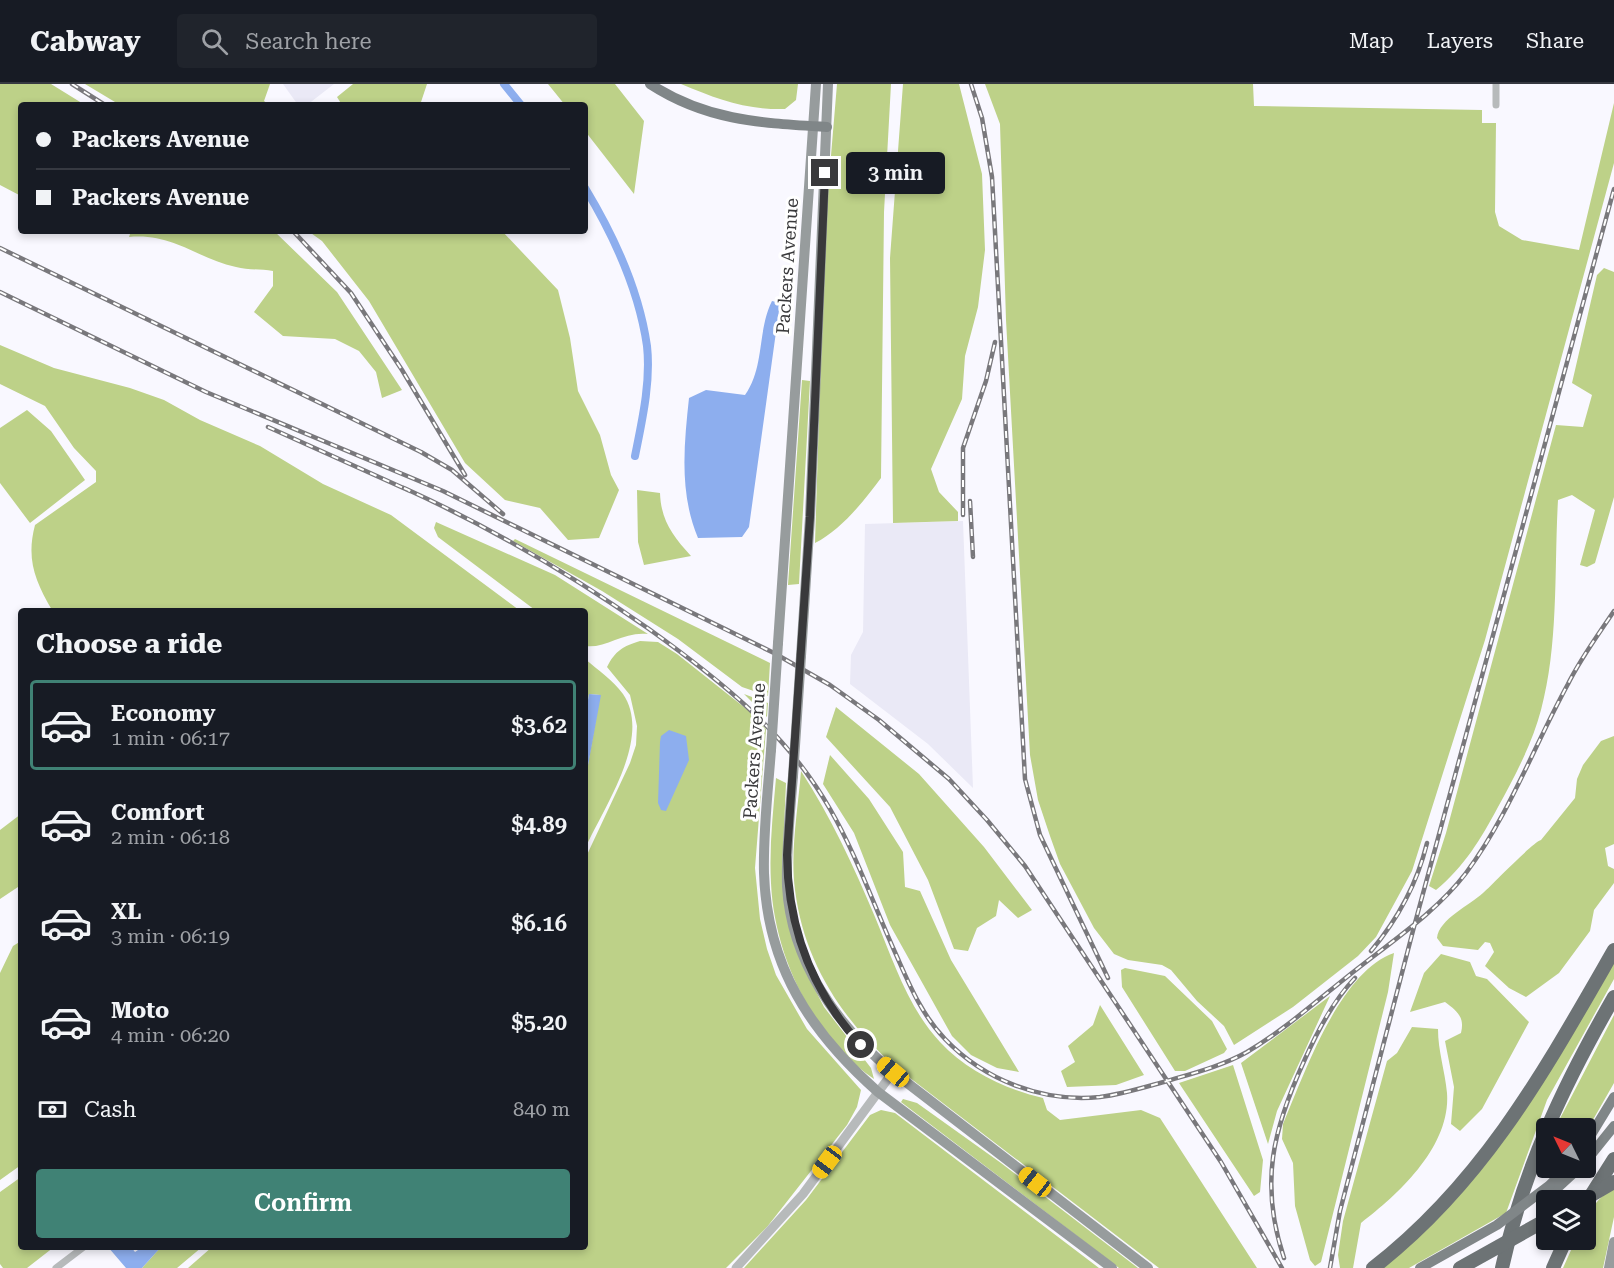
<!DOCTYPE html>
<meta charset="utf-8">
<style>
:root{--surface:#171b24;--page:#20242c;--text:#f1f3f6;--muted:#9ea1a6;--line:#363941;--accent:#408275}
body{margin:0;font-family:"Roboto Serif",serif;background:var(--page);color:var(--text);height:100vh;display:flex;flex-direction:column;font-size:22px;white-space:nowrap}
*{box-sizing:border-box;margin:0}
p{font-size:20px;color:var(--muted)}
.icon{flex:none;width:33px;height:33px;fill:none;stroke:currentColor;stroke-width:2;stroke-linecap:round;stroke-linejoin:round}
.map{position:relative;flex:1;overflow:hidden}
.drawer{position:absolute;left:18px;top:524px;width:570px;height:642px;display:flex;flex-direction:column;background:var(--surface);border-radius:6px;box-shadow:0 3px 9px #0003}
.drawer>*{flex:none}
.hud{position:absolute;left:18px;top:18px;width:570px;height:132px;border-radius:6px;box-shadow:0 3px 9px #0003;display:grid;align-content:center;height:132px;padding:0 18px;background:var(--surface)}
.needle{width:39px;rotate:313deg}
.tools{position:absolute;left:1536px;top:1034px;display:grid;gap:12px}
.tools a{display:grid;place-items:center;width:60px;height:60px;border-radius:6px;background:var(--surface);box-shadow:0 3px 9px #0003;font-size:30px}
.end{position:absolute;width:27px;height:27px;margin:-14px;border:8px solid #39393b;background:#fff;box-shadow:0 0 0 3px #fff}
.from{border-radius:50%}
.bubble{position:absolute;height:42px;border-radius:6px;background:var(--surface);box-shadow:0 3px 9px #0003;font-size:20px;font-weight:600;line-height:42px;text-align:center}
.car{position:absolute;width:18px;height:36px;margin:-18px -9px;border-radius:8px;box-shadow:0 0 4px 2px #0007;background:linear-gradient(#f5c518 24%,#345 0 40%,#f5c518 0 76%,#345 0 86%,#f5c518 0)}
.hud b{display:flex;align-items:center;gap:21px;height:57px;font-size:22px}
.hud b+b{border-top:2px solid var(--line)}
.hud i{width:15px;height:15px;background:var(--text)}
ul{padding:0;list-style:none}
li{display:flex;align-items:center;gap:18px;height:90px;margin:0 12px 9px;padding:0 6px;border:3px solid transparent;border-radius:6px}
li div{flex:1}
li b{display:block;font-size:22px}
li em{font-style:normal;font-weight:600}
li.on{border-color:var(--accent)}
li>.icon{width:54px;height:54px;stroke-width:1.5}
h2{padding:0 18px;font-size:27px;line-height:72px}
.pay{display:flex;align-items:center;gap:15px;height:66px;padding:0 18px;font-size:22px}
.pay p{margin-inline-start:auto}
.primary-button{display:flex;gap:12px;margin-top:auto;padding:12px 18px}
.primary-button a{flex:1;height:69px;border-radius:6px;background:var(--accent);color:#fff;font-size:24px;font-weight:600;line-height:69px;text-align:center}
header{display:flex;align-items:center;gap:36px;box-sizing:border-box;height:84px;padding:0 30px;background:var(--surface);border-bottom:2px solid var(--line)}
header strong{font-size:28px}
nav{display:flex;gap:33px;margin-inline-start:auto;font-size:21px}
.search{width:420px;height:54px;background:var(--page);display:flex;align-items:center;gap:15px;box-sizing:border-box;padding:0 21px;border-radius:6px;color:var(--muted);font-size:22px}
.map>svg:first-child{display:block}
</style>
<header>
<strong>Cabway</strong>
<div class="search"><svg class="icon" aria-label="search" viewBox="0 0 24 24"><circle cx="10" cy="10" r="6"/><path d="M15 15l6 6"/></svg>Search here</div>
<nav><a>Map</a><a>Layers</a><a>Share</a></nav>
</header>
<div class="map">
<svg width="1614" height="1184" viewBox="0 0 1614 1184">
<rect width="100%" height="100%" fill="#f9f8ff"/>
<!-- built -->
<path fill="#eae9f6" d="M 283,0 L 334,0 L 307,21 L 298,21 Z
M 963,437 L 973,704 L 928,660 L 850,600 L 851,571 L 863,548 L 865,440 Z"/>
<!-- green -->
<path fill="#bdd188" d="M 0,0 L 51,0 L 85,21 L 21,21 L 21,112 L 0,101 Z
M 85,0 L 270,0 L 264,17 L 269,21 L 120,21 Z
M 353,0 L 427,0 L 420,21 L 342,21 L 337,13 Z
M 548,0 L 615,0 L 644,37 L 634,110 L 585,47 L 585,21 L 565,21 Z
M 681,0 L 798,0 L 796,16 L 785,25 C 745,26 717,15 681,0 Z
M 837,0 L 891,0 L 884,128 L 881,394 C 864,417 841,446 815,459 L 825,143 Z
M 903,0 L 959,0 L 982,90 L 985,166 L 978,223 L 965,272 L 962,315 L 931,385 L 939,408 L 958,428 L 958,437 L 893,439 L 890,174 Z
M 985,0 L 1253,0 L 1254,22 L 1482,26 L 1482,39 L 1496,39 L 1495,128 L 1499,142 L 1522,156 L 1579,166 L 1614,19 L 1614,79 L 1485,556 L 1412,787 L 1376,853 L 1358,872 L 1293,923 L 1234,961 L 1224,942 L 1197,917 L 1171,886 L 1162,881 L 1128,876 L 1114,870 L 1094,844 L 1060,780 L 1050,752 L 1038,716 L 1030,671 L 1006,236 L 1000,40 Z
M 131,147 L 274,147 L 337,208 L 402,306 L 382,314 L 376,288 L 359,267 L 335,255 L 283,252 L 254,228 L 273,202 L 273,187 C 261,185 247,186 236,183 C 196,174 173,149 129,153 Z
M 308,147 L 502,147 L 558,206 L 570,254 L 578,307 L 600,351 L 611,391 L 619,406 L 599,454 L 568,456 L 540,424 L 505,416 L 465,379 L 369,217 L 322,157 Z
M 1604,184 L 1614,188 L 1614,413 L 1595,479 L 1587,483 L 1580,481 L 1595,426 L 1572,411 L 1558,416 C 1554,485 1559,559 1541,626 C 1532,660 1515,692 1498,723 C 1481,755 1464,783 1436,806 L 1429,802 L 1446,749 L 1556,341 L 1583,343 L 1592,311 L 1572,299 L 1597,191 Z
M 0,261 L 54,284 L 130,304 L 164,316 L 200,336 L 260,362 L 323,400 L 391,431 L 519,526 L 52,526 C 35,497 26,475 35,441 L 96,398 L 96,387 L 74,364 L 45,322 L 0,300 Z
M 802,296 L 810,297 L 799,500 L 788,501 Z
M 27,326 L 51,347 L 85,396 L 30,439 L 0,399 L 0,344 Z
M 637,406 L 660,409 C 661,437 673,452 691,472 L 644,481 L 638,458 Z
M 436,438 L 555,491 L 648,550 C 624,547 605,565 585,562 L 585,526 L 535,526 L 438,453 L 434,444 Z
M 515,455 L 770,579 L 768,612 L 742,603 L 678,555 L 602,507 L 513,457 Z
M 640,557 L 658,558 L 677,570 L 749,627 L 766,645 L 755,784 L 760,835 L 767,865 L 776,891 L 807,945 L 861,1006 L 857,1023 L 847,1041 L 767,1143 L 726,1184 L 188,1184 L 212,1163 L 585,1162 L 585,775 L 630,679 L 636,661 L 637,642 L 630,611 L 607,583 C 615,567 623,562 640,557 Z
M 585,575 C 598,586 613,596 623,610 C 653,654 603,724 585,765 L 585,698 L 600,611 L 589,610 L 585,634 Z
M 744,610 L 768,619 L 767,633 Z
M 836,623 L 919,690 L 984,763 L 1032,826 L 1018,834 L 999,816 L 996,832 L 977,844 L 968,867 L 954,865 L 928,796 L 890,723 L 826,653 Z
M 1614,652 L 1614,760 L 1605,764 L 1608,782 L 1614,785 L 1614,799 L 1594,826 L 1590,847 L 1559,889 L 1526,913 L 1509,904 L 1485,882 L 1494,868 L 1490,859 L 1485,858 L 1478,866 L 1443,862 L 1437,854 C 1439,835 1470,821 1483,809 C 1493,800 1533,758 1541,756 L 1575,714 L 1577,695 L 1583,681 L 1601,657 Z
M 830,671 L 869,715 L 903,768 L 905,803 L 920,807 L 951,876 L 1019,988 L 997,984 L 971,971 L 952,952 L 890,841 L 854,749 L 823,700 Z
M 801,687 C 831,733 854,783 875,833 C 893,876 908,924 940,958 C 967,987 1005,1005 1043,1014 L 1047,1026 L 1060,1036 L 1141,1026 L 1160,1034 L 1257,1184 L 1159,1184 L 893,981 C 841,934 804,877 795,806 C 790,768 798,725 801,687 Z
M 776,694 L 786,699 L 782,787 L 808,892 L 824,923 L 871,984 L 874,995 C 813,954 774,871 771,799 C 769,764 773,729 776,694 Z
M 21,730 L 21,801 L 0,815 L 0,746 Z
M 21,857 L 21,1081 L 0,1096 L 0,889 L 13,862 Z
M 1394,869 L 1388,908 L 1321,1178 L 1315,1182 L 1310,1176 L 1295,1122 L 1293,1079 L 1282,1055 L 1283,1040 C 1304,991 1339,888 1394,869 Z
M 1441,870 L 1470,878 L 1476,892 L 1487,895 L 1529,938 L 1482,1025 L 1460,1047 L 1451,1040 L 1454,1003 L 1445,957 L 1461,949 C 1465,933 1457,927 1445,918 L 1410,928 L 1424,889 Z
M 1614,875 L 1614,895 L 1547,1016 L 1506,1129 L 1409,1184 L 1379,1184 L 1433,1138 Z
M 1125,884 L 1165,892 L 1212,937 L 1227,965 L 1224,969 L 1185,987 L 1175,987 L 1122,903 L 1121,886 Z
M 1330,912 L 1277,1027 L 1268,1060 L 1241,979 Z
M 1100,921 L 1144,991 L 1116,1001 L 1067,1003 L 1061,987 L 1075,978 L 1068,962 L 1093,941 Z
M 1614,931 L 1614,999 L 1586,1048 L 1586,1044 L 1555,1044 Z
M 1412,943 L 1438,945 C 1438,967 1445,987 1447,1009 C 1451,1062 1399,1110 1361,1139 L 1353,1184 L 1340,1184 L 1338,1171 L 1343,1137 L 1387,977 L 1397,969 Z
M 1233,981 L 1263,1076 L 1260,1108 L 1254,1112 L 1179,999 Z
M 903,1015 L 917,1019 L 1001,1079 L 1138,1184 L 1119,1184 L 901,1018 Z
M 881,1026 L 895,1029 L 1099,1184 L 744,1184 L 806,1116 L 870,1031 Z
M 21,1093 L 21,1162 L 54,1163 L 27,1184 L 3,1184 L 0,1180 L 0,1108 Z
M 1614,1104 L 1614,1133 L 1603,1184 L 1563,1184 L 1576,1155 L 1586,1155 C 1586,1132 1593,1116 1614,1104 Z
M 161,1163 L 202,1163 L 177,1184 L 142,1184 Z"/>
<!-- water -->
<path fill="#8daeee" d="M 772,217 L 780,219 L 749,443 L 742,453 L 698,454 C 679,409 684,361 689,314 L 706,306 L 745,311 C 765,283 757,247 772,217 Z
M 589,610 L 601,611 L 585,698 L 585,634 Z
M 669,646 L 686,652 L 689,676 L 666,727 L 661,726 L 658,719 L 660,658 L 661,652 Z
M 108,1163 L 131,1163 L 135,1168 L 141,1164 L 161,1163 L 142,1184 L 126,1184 Z"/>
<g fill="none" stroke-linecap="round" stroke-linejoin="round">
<!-- canal -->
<path stroke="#8daeee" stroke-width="8" d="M 504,0 L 521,21
M 585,104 C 614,152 639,206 647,262 C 651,298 642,337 635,372"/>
<!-- minor -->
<path stroke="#b7babb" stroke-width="7" d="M 1496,21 L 1496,0
M 56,1184 L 85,1162"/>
<!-- tertiary -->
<path stroke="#b7babb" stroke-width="9" d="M 736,1184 L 803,1110 L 893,988"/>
<!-- secondary -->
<path stroke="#979c9d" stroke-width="10" d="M 778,559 L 816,0
M 801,572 L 810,433 L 828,0
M 771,666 C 768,706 763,748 764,789 C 767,882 810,948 878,1008 L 1112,1184
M 793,692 C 790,728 786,765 787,802 C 791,877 837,942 893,988 L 1148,1184
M 1609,1184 L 1614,1158"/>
<!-- primary -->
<path stroke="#808688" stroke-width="10" d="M 650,0 C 707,37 761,39 827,43
M 1586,1059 L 1614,1013
M 1586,1077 L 1614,1042
M 1551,1100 L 1567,1083
M 1555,1106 L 1580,1083"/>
<!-- motorway -->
<path stroke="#6d7375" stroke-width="14" d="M 1590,1113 L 1614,1075
M 1373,1184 C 1484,1098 1545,986 1614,866
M 1502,1184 C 1523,1086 1564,1000 1614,913
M 1553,1184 L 1566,1155"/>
<defs>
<path id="rail" d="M 72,0 L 105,21
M 971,0 L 982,34 L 992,93 L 1025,695 L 1040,751 L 1108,894
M 293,147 L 351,209 L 402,286 L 465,391
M 0,164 L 421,368 L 452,386 L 503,430
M 0,208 L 206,308 L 443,407 L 774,569 L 830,601 L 879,636 L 949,695 L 987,736 L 1025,782 L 1221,1078 L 1282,1184
M 268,343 L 410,407
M 404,404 C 490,443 572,491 649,545 C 720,596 786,648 830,725 C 856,770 873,819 894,866 C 908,897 920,929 945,955 C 984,996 1043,1019 1100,1013 C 1123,1010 1145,1003 1167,997 C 1194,989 1222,982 1247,968 C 1286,945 1321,913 1357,885 C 1395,855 1437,827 1466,789 C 1509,731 1534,662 1568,600 C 1581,574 1598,551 1614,527
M 970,417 L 973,473
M 963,431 L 963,364 L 986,297 L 995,258
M 1371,867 C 1398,835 1417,800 1427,759
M 1284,1174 C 1259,1099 1273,1045 1305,975 C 1318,946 1333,917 1355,894
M 1330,1184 L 1340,1127 L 1415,839 L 1614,105"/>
</defs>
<!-- rail casing -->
<use href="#rail" stroke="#79787c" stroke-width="4.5"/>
<!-- rail -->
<use href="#rail" stroke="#fff" stroke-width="2" stroke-dasharray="7" stroke-linecap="butt"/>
<!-- secondary-bridge -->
<path stroke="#979c9d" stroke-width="10" d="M 771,666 L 778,559
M 793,692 L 801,572"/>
<!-- primary-bridge -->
<path stroke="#808688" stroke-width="10" d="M 1420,1184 L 1497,1141 L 1550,1101"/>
<!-- motorway-bridge -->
<path stroke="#6d7375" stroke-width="14" d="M 1583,1116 L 1614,1098
M 1460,1184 L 1546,1136"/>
</g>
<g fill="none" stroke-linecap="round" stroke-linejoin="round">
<!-- route -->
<path stroke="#39393b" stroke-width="8" d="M 825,89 L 810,433 L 787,771 C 788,843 812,908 861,961"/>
</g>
<g text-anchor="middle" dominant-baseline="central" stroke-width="6" stroke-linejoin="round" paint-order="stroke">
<!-- street labels -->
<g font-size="18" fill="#39393b" stroke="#fff">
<text transform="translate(787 182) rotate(-86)">Packers Avenue</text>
<text transform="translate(754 667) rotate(-86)">Packers Avenue</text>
</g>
</g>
</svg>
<div class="tools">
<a><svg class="needle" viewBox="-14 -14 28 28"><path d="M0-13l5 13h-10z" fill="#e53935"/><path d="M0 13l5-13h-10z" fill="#9ea1a6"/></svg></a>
<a><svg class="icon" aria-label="layers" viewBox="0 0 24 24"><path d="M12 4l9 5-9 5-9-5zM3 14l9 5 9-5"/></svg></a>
</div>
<i class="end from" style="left:861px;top:961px"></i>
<i class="end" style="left:825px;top:89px"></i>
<div class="bubble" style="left:846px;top:68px;width:99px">3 min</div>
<i class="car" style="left:893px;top:988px;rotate:310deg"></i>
<i class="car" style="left:827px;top:1078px;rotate:217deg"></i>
<i class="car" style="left:1035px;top:1098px;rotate:308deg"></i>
<div class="hud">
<b><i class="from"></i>Packers Avenue</b>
<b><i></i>Packers Avenue</b>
</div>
<section class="drawer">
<h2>Choose a ride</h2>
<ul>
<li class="on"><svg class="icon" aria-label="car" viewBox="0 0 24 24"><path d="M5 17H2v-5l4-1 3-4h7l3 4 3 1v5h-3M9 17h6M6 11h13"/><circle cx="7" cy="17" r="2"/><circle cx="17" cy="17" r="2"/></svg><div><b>Economy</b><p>1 min · 06:17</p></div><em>$3.62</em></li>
<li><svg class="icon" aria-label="car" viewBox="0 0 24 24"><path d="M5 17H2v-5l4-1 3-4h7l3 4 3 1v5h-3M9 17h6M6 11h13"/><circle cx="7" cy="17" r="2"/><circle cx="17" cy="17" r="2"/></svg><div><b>Comfort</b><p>2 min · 06:18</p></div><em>$4.89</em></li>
<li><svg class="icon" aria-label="car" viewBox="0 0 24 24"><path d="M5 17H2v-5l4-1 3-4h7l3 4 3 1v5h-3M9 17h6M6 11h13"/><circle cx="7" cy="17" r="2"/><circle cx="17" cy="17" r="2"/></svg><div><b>XL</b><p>3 min · 06:19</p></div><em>$6.16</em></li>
<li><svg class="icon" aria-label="car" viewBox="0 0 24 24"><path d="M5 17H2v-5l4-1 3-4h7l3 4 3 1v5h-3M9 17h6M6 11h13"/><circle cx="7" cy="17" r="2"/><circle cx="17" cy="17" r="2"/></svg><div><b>Moto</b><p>4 min · 06:20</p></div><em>$5.20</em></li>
</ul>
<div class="pay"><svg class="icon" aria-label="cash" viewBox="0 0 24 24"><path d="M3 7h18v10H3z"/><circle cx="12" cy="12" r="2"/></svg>Cash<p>840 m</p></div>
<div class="primary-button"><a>Confirm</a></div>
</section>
</div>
